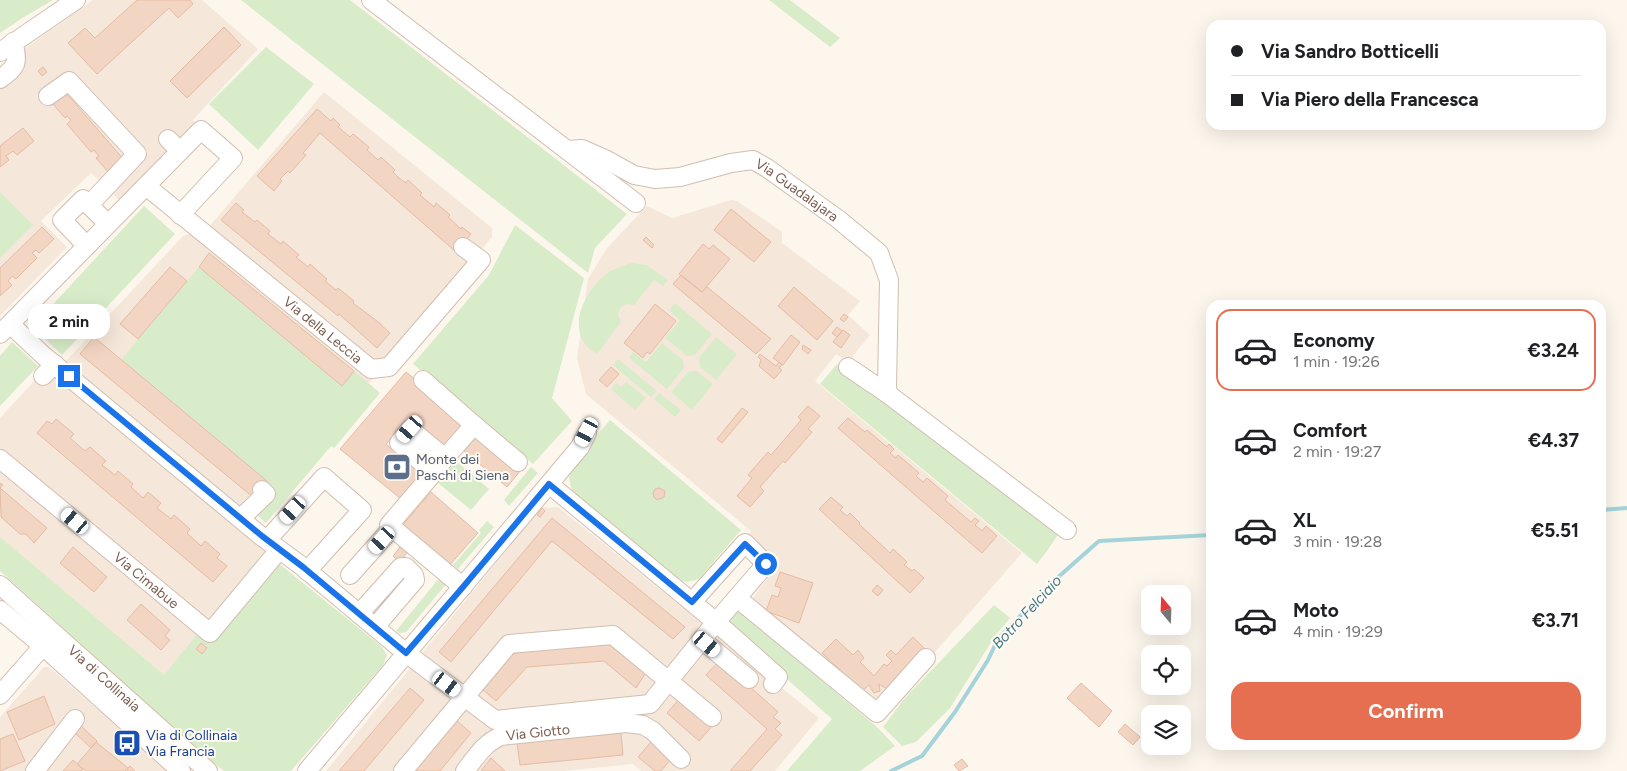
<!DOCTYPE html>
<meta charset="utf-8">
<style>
:root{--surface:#fff;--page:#f2f2f2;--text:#202124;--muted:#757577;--line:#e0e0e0;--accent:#e76f51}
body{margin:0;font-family:Figtree,sans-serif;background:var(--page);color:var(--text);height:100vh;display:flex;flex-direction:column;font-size:19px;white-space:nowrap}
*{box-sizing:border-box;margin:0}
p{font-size:16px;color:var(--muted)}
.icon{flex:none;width:28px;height:28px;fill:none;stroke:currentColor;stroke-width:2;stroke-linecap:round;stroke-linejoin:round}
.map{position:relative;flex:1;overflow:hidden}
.panel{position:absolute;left:1206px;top:300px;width:400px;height:450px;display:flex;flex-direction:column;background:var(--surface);border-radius:15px;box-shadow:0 5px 20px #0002}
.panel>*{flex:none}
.banner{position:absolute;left:1206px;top:20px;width:400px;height:110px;border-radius:15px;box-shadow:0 5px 20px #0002;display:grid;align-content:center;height:110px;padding:0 25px;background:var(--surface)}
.needle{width:32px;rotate:341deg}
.controls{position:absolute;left:1141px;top:585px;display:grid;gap:10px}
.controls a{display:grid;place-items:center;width:50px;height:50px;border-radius:10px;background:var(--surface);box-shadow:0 5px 20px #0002;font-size:25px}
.end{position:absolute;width:22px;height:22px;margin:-11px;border:6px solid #1a73e8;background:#fff;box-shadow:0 0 0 2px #fff}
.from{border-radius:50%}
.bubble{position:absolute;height:35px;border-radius:15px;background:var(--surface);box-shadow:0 5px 20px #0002;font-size:16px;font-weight:700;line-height:35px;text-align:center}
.car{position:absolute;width:15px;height:30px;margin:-15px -8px;border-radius:6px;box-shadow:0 0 4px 1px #0007;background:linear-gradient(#fff 24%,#345 0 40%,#fff 0 76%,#345 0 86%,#fff 0)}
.banner b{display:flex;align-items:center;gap:18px;height:48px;font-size:19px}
.banner b+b{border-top:1px solid var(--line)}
.banner i{width:12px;height:12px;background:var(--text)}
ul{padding:9px 0 0;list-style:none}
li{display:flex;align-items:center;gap:15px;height:82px;margin:0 10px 8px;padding:0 15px;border:2px solid transparent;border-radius:15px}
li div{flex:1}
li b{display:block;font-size:19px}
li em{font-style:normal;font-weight:700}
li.on{border-color:var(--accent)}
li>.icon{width:45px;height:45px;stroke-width:1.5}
.primary-button{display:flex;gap:10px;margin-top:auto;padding:10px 25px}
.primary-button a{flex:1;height:58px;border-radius:15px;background:var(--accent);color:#fff;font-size:20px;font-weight:700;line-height:58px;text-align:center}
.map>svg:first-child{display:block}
</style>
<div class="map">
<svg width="1627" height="771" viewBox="0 0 1627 771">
<rect width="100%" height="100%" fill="#fdf6ec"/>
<!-- residential -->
<path fill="#f5e8da" d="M 93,0 L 202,0 L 258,49 L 193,120 L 197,124 L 120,201 L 91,173 L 41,221 L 67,247 L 0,316 L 0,66 Z
M 324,92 L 492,228 L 492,237 L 480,251 L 492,261 L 395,372 L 378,373 L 242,531 L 269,554 L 168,682 L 0,541 L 0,418 L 46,368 L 67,360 L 183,236 L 209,227 Z
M 731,200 L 737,201 L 782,232 L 782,243 L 860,301 L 848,315 L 870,335 L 848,362 L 836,354 L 815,381 L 1022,553 L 878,717 L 749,603 L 776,567 L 745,539 L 751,531 L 586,394 L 577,358 L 588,279 L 607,248 L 647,206 L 672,218 Z
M 558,507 L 819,718 L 775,771 L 641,771 L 633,764 L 564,771 L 326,771 L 541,508 Z
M 44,667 L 49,667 L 168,771 L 0,771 L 0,717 Z"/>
<!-- green -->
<path fill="#d8ecc9" d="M 0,0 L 53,0 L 24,17 L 0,33 Z
M 241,0 L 350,0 L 627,214 L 595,248 L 588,273 Z
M 769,0 L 790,0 L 840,38 L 830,47 Z
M 266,47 L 314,84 L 258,150 L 209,104 Z
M 0,192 L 33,225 L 0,258 Z
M 144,206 L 175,234 L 62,355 L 32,327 Z
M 515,225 L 584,278 L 552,398 L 572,421 L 533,464 L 413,364 L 489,275 Z
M 631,263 L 647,265 L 668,280 L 663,286 L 654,280 L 634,305 L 627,304 L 620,308 L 618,315 L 621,322 L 597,354 C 593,351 587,348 585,344 C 568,320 589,286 609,272 C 616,268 623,266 631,263 Z
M 199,267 L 342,385 L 354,371 L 380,393 L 334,448 L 331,446 L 266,523 L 254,512 L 274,487 L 121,360 Z
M 675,303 L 712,334 L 695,355 L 687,356 L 665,338 L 680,320 L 669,310 Z
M 716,337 L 737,354 L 716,380 L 700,367 L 699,358 Z
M 12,342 L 38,366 L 0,406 L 0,356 Z
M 662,343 L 683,360 L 684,368 L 667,389 L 629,358 L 633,352 L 646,362 Z
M 618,359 L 657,391 L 651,397 L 613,365 Z
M 837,364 L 1059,533 L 1047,551 L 1037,564 L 820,384 Z
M 697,371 L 713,384 L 692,410 L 671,392 L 688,372 Z
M 626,382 L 646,398 L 635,410 L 611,389 L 616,383 L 621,387 Z
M 659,393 L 681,410 L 675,417 L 654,399 Z
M 610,420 L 741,530 L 699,579 L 687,582 L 678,580 L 572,491 L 569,478 L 572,464 Z
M 456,461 L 489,489 L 471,510 L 438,483 Z
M 531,467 L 538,473 L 509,506 L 504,500 Z
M 487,521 L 494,527 L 458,569 L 453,565 L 481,533 L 479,530 Z
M 0,537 L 164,675 L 199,632 L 277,562 L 381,646 L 387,655 L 383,665 L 291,771 L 224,771 L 206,757 L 0,571 Z
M 440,577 L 447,583 L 406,632 L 400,633 L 396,631 Z
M 994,605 L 1010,618 L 995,636 L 950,708 L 916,742 L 902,746 L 883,727 L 905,698 Z
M 738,610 L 878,728 L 895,746 L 860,771 L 787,771 L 832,719 L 725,624 Z"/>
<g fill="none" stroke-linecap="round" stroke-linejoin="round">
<!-- stream -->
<path stroke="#a5d3da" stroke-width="4" d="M 1601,510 L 1627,508
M 891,771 L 922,756 L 955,712 L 988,660 L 998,639 L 1056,579 L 1099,541 L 1211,535"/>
</g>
<!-- building -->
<path fill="#f3d5c3" stroke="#e6bba3" d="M 137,0 L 190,0 L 193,4 L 178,18 L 169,8 L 97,74 L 68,43 L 85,28 L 95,38 Z
M 224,27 L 241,45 L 187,98 L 170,81 Z
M 43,67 L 47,72 L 42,76 L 38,71 Z
M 66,93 L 125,161 L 110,174 L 96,158 L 99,156 L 94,150 L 91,152 L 67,124 L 71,120 L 67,116 L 65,118 L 53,104 Z
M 317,109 L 331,121 L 333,118 L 340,125 L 338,127 L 350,137 L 353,134 L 369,147 L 367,150 L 378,160 L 381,157 L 395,170 L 393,172 L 399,178 L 406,183 L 408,180 L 422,193 L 420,195 L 434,207 L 436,203 L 450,215 L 448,217 L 461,229 L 462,227 L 471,234 L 456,252 L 320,133 L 303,153 L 306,155 L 290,173 L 288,171 L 280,179 L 282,181 L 274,191 L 257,176 Z
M 23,128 L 34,141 L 17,155 L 13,151 L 6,156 L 9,160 L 0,167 L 0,146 Z
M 236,203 L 244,210 L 242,212 L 255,222 L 257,220 L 270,231 L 268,234 L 281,244 L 283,241 L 299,255 L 296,257 L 308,267 L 310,264 L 327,279 L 325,281 L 336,290 L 338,288 L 354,301 L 353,303 L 381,324 L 381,325 L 390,333 L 377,348 L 339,314 L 338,316 L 221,220 Z
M 731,209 L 771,242 L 754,262 L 714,230 Z
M 42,227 L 54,239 L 39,253 L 36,250 L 32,253 L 37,258 L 16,279 L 12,276 L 8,281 L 12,285 L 0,296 L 0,268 Z
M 646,237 L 654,245 L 652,248 L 643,240 Z
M 703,244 L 709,249 L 713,245 L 730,259 L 702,292 L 679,274 Z
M 209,253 L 354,371 L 342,386 L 199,267 Z
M 170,267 L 187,281 L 138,339 L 120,324 Z
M 681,275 L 702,292 L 707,287 L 771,339 L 756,354 L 673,284 Z
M 794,287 L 833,321 L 817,340 L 778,306 Z
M 655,304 L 676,321 L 650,354 L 647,352 L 643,358 L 624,343 Z
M 844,314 L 848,317 L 844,322 L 840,319 Z
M 837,327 L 842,331 L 837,337 L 832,333 Z
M 843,330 L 850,335 L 841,348 L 833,342 Z
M 791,335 L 800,342 L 783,365 L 773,358 Z
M 94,337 L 267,481 L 254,498 L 80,354 Z
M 803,345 L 811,350 L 808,354 L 802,349 Z
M 760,354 L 776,366 L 779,362 L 782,365 L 779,368 L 782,370 L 774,379 L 759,366 L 761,360 L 758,357 Z
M 611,367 L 619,374 L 607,387 L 599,380 Z
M 406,372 L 467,421 L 445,447 L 410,417 L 386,444 L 422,474 L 401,499 L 340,449 Z
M 808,406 L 820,416 L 808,429 L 812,432 L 785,463 L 783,461 L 760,487 L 764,491 L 750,507 L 737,496 L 752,478 L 748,475 L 768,452 L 771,455 L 801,420 L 798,417 Z
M 742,408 L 748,412 L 722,443 L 717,439 Z
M 848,418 L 865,432 L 867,430 L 887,447 L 889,444 L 894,449 L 890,453 L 896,458 L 898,455 L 919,473 L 916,476 L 923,482 L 927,478 L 948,496 L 945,500 L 971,522 L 975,518 L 979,521 L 975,525 L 982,531 L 986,526 L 997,536 L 982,553 L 838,428 Z
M 56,419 L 74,434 L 70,438 L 85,451 L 90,447 L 106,461 L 102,465 L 115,475 L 118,471 L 133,484 L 131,487 L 143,498 L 148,492 L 161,503 L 157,508 L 171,519 L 174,515 L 190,529 L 187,533 L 201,546 L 205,541 L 220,554 L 217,558 L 227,566 L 213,582 L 37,433 L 47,421 L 52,424 Z
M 479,434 L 521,470 L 507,487 L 464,451 Z
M 0,483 L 3,485 L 0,488 L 47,528 L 34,543 L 26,534 L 20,534 L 1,517 Z
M 659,488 L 665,491 L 664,497 L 657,500 L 654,497 L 653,493 L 655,489 Z
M 431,492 L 478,533 L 448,567 L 401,527 Z
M 831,497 L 843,507 L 840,510 L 847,516 L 850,513 L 860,523 L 859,524 L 890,553 L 893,549 L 907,562 L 904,565 L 912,571 L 914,569 L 924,578 L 910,593 L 819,509 Z
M 542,508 L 545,511 L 540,517 L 537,515 Z
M 552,518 L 685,627 L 673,639 L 552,541 L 451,662 L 439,652 Z
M 401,546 L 408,552 L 399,562 L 393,556 Z
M 73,547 L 107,577 L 94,592 L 60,563 Z
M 780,572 L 813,583 L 799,623 L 766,611 L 772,595 L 778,597 L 781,588 L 775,586 Z
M 877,585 L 883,590 L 878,596 L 872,591 Z
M 141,604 L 170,630 L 165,636 L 170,640 L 161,650 L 127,620 Z
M 913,637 L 925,649 L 887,689 L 879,684 L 880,691 L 874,693 L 869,685 L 862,691 L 822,653 L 836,639 L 853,655 L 858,650 L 864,658 L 860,662 L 874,676 L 884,664 L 887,666 L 892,661 L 886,655 L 891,650 L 896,655 Z
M 201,643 L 207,648 L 202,654 L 196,649 Z
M 602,643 L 616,647 L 647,671 L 636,688 L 604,661 L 527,667 L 496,701 L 481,688 L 508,657 L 522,650 Z
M 720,660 L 778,712 L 773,717 L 781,723 L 775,729 L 782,735 L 750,771 L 730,771 L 767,729 L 706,675 Z
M 1081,683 L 1112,711 L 1099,727 L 1067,698 Z
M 410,688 L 424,700 L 364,771 L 339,771 Z
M 44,696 L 55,724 L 19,740 L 7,712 Z
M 682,696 L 714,724 L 699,741 L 667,713 Z
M 456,720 L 471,733 L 440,771 L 414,771 Z
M 1125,724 L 1140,737 L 1133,745 L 1118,732 Z
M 80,725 L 97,741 L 91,748 L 73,731 Z
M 621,733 L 623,755 L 520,765 L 517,743 Z
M 13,734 L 25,761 L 0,771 L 0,739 Z
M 96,742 L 128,768 L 125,771 L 86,771 L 77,764 Z
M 651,742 L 671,759 L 661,771 L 655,771 L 638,757 Z
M 491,758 L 505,771 L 481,771 Z
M 962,759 L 968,766 L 959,771 L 954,765 Z
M 73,760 L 83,769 L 81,771 L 63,771 Z
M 130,766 L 135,771 L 125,771 Z"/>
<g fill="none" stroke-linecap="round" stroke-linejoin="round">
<defs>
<g id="minor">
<path d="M 371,0 L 636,203"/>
<path d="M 0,52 L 76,0"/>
<path d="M 0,79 C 17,67 19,63 13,42"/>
<path d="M 48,96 L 69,81 L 137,154 L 89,205"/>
<path d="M 168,139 L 180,151"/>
<path id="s1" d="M 567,150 L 582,149 L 607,160 L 634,175 L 655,179 L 680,177 L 731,163 L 753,160 L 767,168 L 838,219 L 879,253 L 889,280 L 887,386 L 888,394"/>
<path id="s2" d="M 146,186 L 371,369 L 389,367 L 481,260 L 463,247"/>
<path d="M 87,246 L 62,220 L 83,199 L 108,224"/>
<path d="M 10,324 L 44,356 L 261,536 L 303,567 L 406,653 L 495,720 L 650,704 L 716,622 L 778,677 L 773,684"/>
<path d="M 0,334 L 201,130 L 233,158 L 180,215"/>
<path d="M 848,367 L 888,394 L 1067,530"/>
<path d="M 43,376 L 55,364"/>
<path d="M 423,380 L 474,425 L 445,458"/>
<path d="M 474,425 L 518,462"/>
<path id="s3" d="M 0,459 L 210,633 L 279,550"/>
<path d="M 434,473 L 399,443 L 410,429 L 445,458 L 430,477 L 389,525 L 463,587"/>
<path d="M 549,484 L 716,622 L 766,564 L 745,543 L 692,602"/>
<path d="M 241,518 L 266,494 L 262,490"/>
<path d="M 267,540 L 324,477 L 362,510 L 307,571"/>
<path d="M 350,575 L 392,528"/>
<path id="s4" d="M 0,585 L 208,771"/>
<path d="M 737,598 L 877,713 L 926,658"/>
<path d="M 0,610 L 43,646 L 181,771"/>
<path d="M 359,614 L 401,567 L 406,567 L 414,575 L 415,580 L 375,627"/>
<path d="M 702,640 L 749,679"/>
<path d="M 0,695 L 43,646"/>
<path d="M 626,723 L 643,725 L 653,731 L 681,759"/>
<path d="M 35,771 L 75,719"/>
<path d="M 307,771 L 549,484 L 580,447 L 587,433"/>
<path d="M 403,771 L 509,644 L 613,635 L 712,717"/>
<path id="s5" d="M 465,771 C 476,757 484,743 501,736 L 626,723 L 624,707"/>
</g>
</defs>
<!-- minor casing -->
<use href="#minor" stroke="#d1beb0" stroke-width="20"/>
<!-- minor -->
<use href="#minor" stroke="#fff" stroke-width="18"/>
</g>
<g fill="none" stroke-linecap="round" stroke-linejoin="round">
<!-- route -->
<path stroke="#1a73e8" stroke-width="6" d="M 69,376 L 262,536 L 303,567 L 406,653 L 463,587 L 549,484 L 692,602 L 745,544 L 766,564"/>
</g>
<!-- icons -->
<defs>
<symbol id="bank-square" viewBox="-11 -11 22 22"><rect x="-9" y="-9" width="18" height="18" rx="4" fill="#5c6f8a" stroke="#fffaf3"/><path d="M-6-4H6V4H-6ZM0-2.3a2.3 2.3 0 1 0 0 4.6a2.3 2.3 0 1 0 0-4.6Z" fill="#fff"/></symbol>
<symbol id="bus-square" viewBox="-11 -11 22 22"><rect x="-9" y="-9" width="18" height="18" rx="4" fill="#1a4fb4" stroke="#fffaf3"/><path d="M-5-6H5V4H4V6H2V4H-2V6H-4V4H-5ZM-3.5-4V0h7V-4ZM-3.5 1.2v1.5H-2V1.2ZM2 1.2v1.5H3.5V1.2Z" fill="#fff"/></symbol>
</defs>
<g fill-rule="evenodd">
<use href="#bank-square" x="381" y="451" width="32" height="32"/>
<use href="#bus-square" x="111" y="727" width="32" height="32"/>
</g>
<g text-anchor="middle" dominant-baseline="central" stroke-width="4" stroke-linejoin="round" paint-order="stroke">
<!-- street labels -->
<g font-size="14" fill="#7a5c4d" stroke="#fffaf3">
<text stroke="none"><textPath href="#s1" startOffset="248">Via Guadalajara</textPath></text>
<text stroke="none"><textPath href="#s2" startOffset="228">Via della Leccia</textPath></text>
<text stroke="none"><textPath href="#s3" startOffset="190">Via Cimabue</textPath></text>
<text stroke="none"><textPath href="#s4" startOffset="140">Via di Collinaia</textPath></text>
<text stroke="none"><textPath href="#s5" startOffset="88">Via Giotto</textPath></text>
</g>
<!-- service labels -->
<g font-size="14" fill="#4e5e75" stroke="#fffaf3" text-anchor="start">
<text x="416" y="459">Monte dei<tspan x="416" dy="16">Paschi di Siena</tspan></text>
</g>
<!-- transit labels -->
<g font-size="14" fill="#164399" stroke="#fffaf3" text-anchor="start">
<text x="146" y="735">Via di Collinaia<tspan x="146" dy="16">Via Francia</tspan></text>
</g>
<!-- water labels -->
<g font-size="15" font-style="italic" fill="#437c86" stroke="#fffaf3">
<text transform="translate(1027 612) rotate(-47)">Botro Felciaio</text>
</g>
</g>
</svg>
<div class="controls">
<a><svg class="needle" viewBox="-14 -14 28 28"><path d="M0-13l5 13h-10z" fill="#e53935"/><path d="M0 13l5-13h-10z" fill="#757577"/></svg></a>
<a><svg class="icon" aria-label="locate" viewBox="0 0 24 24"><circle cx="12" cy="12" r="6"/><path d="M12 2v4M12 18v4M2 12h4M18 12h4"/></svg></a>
<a><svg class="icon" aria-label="layers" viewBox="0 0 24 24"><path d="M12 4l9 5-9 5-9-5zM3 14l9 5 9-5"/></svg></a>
</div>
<i class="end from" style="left:766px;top:564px"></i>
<i class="end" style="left:69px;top:376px"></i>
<div class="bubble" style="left:28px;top:304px;width:82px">2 min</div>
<i class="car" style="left:410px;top:429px;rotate:221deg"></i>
<i class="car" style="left:587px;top:432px;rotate:208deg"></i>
<i class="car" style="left:293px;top:510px;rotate:222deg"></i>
<i class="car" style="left:75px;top:521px;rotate:310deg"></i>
<i class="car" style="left:382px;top:540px;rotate:222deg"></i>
<i class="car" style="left:707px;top:644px;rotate:130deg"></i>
<i class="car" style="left:447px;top:684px;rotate:126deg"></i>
<div class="banner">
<b><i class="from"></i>Via Sandro Botticelli</b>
<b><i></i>Via Piero della Francesca</b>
</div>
<section class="panel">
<ul>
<li class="on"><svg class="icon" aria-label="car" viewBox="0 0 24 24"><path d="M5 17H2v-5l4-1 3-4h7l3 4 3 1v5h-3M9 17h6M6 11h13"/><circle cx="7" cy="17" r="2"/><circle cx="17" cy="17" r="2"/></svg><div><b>Economy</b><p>1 min · 19:26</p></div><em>€3.24</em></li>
<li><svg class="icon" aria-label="car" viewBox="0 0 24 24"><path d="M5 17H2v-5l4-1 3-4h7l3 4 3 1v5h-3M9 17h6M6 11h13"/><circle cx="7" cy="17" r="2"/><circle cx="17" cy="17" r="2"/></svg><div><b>Comfort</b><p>2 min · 19:27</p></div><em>€4.37</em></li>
<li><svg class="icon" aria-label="car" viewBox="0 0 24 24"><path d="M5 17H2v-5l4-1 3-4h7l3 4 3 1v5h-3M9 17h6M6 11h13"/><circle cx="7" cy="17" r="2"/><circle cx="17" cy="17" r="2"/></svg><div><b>XL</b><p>3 min · 19:28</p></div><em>€5.51</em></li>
<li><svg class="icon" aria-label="car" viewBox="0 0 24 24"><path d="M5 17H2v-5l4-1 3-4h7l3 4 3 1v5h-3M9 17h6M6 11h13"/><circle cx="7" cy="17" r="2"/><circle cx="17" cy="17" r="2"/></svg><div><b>Moto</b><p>4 min · 19:29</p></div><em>€3.71</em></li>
</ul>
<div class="primary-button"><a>Confirm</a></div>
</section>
</div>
